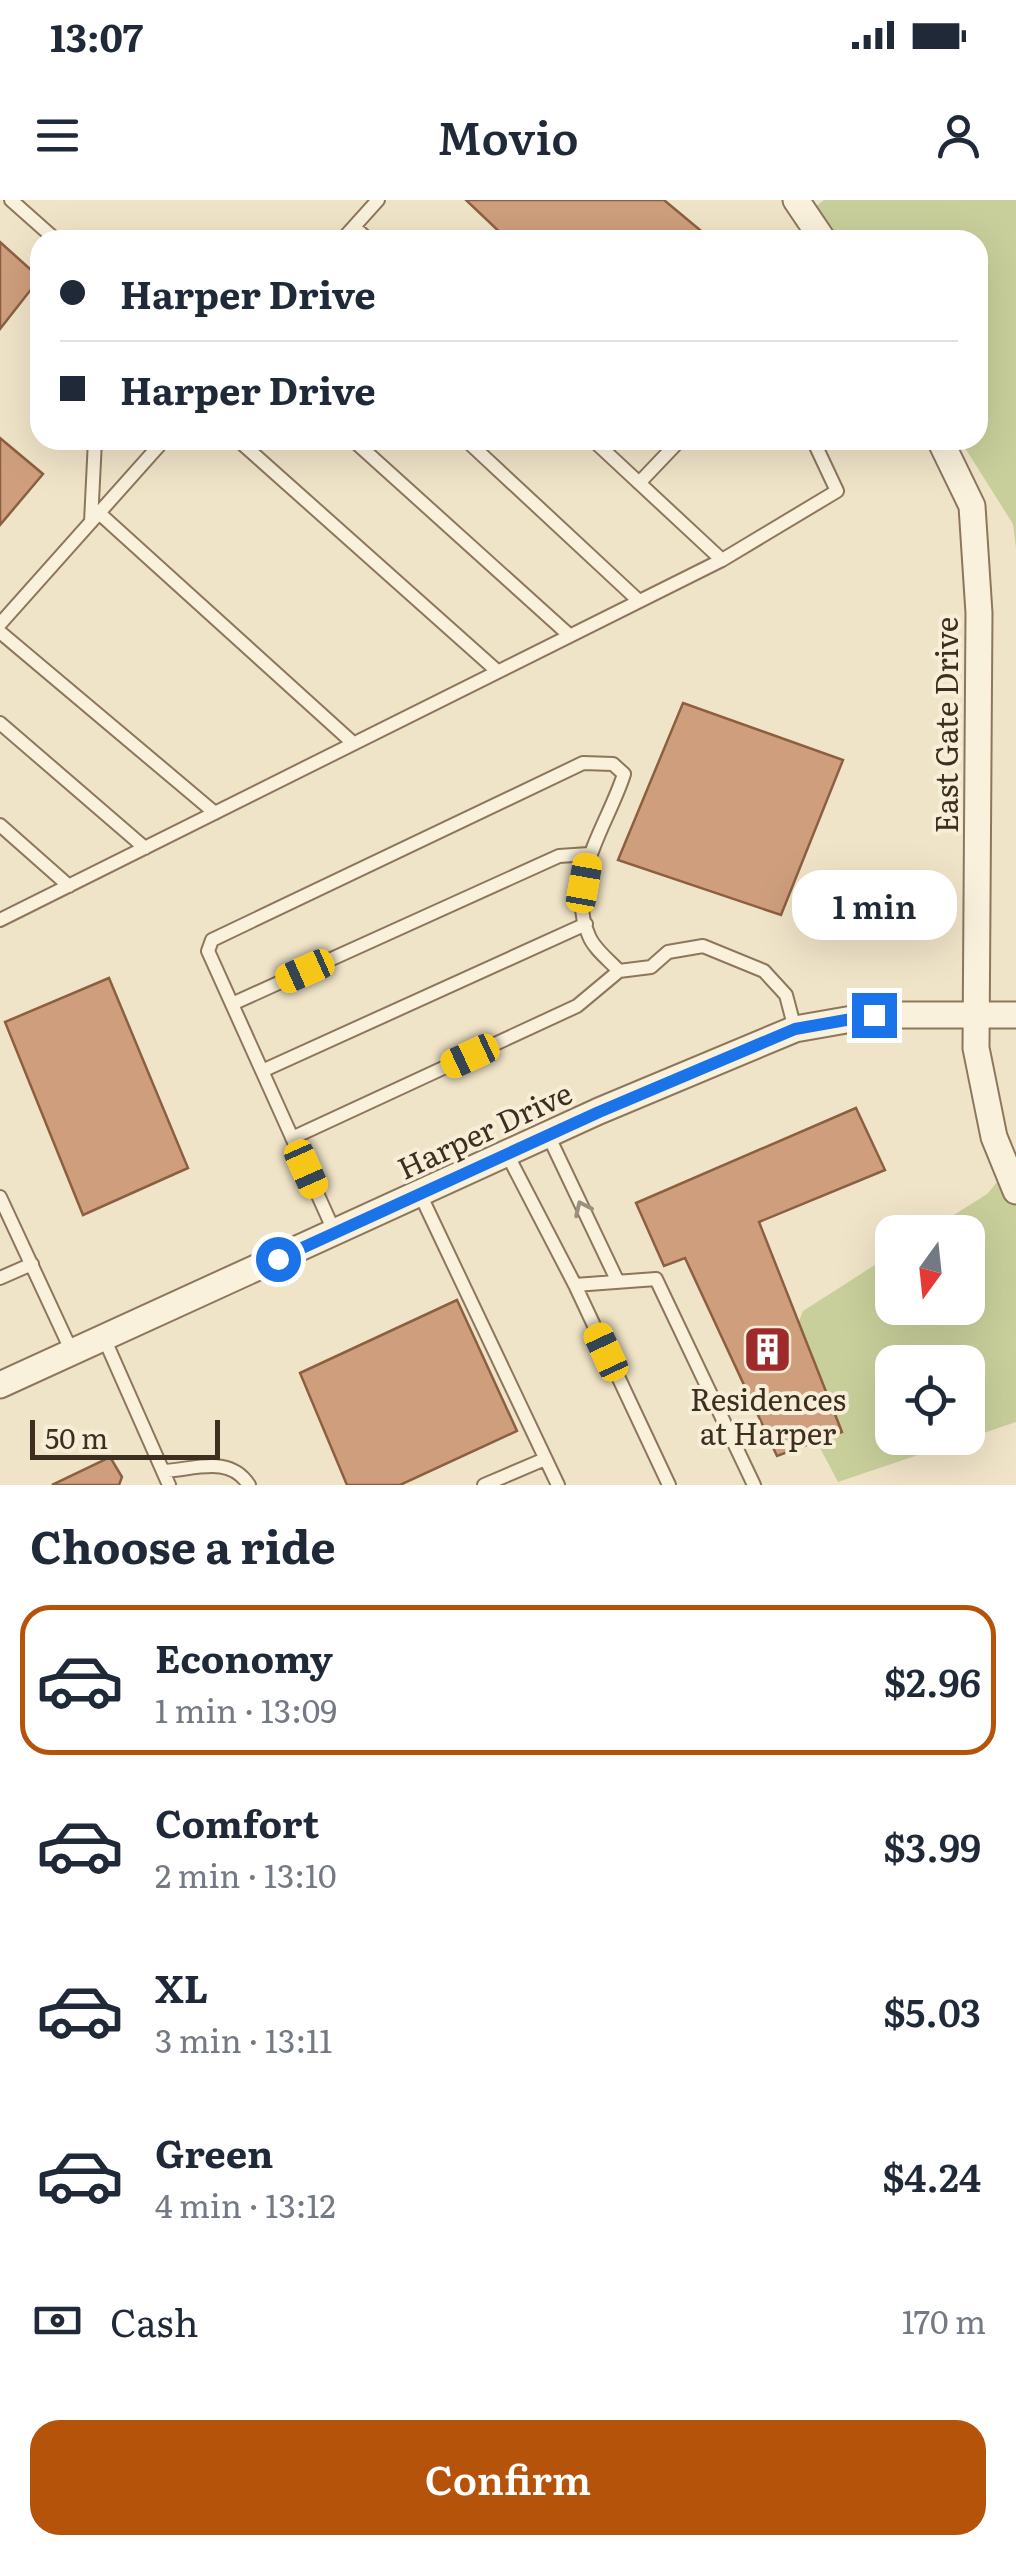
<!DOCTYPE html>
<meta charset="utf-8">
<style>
:root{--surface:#fff;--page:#f2f2f3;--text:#1f2937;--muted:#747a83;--line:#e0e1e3;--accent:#b45309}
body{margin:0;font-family:Literata,serif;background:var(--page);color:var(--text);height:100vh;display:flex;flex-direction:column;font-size:38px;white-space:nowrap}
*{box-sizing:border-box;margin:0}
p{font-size:32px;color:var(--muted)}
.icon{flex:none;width:55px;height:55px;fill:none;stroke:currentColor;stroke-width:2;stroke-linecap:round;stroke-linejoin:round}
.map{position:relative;height:1285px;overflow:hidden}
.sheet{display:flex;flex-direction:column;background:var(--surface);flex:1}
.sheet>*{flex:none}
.guide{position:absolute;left:30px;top:30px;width:958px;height:220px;border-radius:30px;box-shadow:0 10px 40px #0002;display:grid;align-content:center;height:220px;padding:0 30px;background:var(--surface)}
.needle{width:65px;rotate:195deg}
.tools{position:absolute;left:875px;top:1015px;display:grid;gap:20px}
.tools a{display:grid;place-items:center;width:110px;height:110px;border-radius:20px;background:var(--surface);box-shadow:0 10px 40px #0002;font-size:50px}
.scale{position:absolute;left:30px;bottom:25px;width:190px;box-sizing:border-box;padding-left:10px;border:5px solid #3d2e20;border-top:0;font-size:28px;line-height:35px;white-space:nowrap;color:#3d2e20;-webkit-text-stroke:8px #f7eed8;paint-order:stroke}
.end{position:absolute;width:45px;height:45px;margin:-22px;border:12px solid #1a73e8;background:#fff;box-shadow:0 0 0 5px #fff}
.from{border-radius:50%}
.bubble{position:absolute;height:70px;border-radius:30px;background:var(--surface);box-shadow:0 10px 40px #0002;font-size:32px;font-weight:600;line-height:70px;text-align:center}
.car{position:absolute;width:30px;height:60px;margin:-30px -15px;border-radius:12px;box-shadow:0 0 8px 2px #0007;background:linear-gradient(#f5c518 24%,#345 0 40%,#f5c518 0 76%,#345 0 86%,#f5c518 0)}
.guide b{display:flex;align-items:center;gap:35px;height:95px;font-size:38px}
.guide b+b{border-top:2px solid var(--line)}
.guide i{width:25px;height:25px;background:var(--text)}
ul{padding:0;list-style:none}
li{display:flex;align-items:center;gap:30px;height:150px;margin:0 20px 15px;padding:0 10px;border:5px solid transparent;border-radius:30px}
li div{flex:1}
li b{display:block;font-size:38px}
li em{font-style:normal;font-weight:600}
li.active{border-color:var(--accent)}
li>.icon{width:90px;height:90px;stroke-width:1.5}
h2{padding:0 30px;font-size:45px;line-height:120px}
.pay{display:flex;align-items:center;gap:25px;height:110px;padding:0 30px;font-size:38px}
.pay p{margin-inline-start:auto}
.primary-button{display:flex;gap:20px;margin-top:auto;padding:20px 30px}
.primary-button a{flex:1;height:115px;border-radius:30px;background:var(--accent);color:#fff;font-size:40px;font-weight:600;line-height:115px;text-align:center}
.status{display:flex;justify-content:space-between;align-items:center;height:70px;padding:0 50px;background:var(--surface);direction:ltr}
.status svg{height:28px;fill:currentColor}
header{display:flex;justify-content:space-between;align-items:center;height:130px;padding:0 30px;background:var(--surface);font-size:45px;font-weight:600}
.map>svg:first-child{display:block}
</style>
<div class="status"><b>13:07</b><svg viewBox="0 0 49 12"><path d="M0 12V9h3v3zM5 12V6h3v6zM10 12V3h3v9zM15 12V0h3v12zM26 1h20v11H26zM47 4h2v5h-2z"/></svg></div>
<header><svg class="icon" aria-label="menu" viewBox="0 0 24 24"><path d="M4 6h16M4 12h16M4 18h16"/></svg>Movio<svg class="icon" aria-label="person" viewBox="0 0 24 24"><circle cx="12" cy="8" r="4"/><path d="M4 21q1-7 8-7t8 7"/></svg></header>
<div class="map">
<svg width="1016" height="1285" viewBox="0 0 1016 1285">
<rect width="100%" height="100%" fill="#f0e4c8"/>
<!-- green -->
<path fill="#c9cf9b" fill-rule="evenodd" d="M 824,0 L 1016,0 L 1016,348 L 1013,324 L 960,240 L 978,240 L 978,40 L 834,40 L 814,8 Z
M 1016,960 L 1016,1222 L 838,1282 L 780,1172 L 803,1111 L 892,1054 L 892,1108 L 968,1108 L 968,1032 L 927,1032 L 987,994 ZM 892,1162 L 968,1162 L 968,1238 L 892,1238 Z"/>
<!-- building -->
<path fill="#cf9f7d" stroke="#8d5f41" stroke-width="2.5" d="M 466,0 L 664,0 L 712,40 L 508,40 Z
M 0,42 L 40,78 L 0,129 Z
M 0,238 L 43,274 L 0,325 Z
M 683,503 L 843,560 L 781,715 L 618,660 Z
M 109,778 L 188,968 L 83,1015 L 5,822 Z
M 856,908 L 885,970 L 759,1022 L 842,1232 L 777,1256 L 685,1058 L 664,1066 L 636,1003 Z
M 457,1100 L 517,1231 L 400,1285 L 347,1285 L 300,1173 Z
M 110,1257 L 122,1277 L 119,1285 L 52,1285 Z"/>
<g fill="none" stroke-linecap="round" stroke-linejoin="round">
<defs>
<path id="service" d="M 11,0 L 56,40
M 354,27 L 369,40
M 342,40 L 378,0
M 238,240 L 496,470
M 353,240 L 568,434
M 466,240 L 639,401
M 639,283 L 680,240
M 99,313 L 353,543
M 91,322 L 95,240
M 722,360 L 837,291 L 813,240
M 0,424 L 164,240
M 0,432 L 215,613
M 0,523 L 145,648
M 0,625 L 69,686
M 0,720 L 722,360 L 593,240
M 232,804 L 559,656 L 589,654
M 262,871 L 586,724
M 548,935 L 617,1080
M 292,938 L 577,806 L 619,771
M 507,954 L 575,1085 L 669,1285
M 420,994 L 558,1285
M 0,997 L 72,1152
M 335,1033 L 208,751 L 212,740 L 583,563 L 613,564 L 624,574 C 608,625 564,680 589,736 C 594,749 610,761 619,771 L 651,767 L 668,752 L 703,746 L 764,771 L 786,795 L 795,829
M 0,1078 L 32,1064
M 575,1085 L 656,1079 L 754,1285
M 104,1138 L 169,1285
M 163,1271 C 193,1270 229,1254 249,1285
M 484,1285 L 545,1259"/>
<path id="minor" d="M 796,0 L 823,40
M 940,240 L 972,306 L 979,413 L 976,848 L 994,937 L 1016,991
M 0,1185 L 599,911 L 795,829 L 875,815 L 1016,815"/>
</defs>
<!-- service casing -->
<use href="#service" stroke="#8d765c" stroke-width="16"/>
<!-- minor casing -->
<use href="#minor" stroke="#8d765c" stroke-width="29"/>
<!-- service -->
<use href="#service" stroke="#faf1dc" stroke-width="12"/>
<!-- minor -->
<use href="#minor" stroke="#faf1dc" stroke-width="25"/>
</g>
<!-- one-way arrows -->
<defs><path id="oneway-chevron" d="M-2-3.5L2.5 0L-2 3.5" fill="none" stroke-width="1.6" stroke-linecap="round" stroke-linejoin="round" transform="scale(2.5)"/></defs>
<use stroke="#9c907e" href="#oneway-chevron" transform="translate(582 1008) rotate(-115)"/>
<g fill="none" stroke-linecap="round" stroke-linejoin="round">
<!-- route -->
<path stroke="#1a73e8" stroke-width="12" d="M 278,1059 L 599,912 L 795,829 L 874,815"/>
</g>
<!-- icons -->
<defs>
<symbol id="building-square" viewBox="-11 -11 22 22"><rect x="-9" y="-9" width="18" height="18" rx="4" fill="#9e2a2b" stroke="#f7eed8"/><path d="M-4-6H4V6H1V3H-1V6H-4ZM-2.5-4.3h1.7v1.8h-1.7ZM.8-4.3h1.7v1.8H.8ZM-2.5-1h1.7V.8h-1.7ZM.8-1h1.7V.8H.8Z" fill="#fff"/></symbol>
</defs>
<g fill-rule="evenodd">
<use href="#building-square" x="740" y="1122" width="55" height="55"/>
</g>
<g text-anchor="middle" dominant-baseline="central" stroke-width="8" stroke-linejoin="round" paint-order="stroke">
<!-- street labels -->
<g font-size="30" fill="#3d2e20" stroke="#f7eed8">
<text transform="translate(945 525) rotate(-90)">East Gate Drive</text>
<text transform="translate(484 929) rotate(-25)">Harper Drive</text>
</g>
<!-- poi labels -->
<g font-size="30" fill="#3d2e20" stroke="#f7eed8">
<text x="768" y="1198">Residences<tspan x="768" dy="34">at Harper</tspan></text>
</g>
</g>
</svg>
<div class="tools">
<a><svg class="needle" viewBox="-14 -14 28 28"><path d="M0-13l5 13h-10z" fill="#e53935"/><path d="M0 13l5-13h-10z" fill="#747a83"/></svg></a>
<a><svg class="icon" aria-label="locate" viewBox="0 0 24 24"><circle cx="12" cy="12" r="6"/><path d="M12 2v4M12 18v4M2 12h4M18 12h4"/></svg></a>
</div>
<div class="scale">50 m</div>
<i class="end from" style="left:278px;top:1059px"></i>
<i class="end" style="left:874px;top:815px"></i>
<div class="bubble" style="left:792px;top:670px;width:165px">1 min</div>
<i class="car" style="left:584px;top:683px;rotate:10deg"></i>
<i class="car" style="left:305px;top:771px;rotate:246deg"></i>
<i class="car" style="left:470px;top:856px;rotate:245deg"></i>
<i class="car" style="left:306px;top:969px;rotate:156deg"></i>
<i class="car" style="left:606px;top:1152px;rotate:335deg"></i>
<div class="guide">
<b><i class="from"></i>Harper Drive</b>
<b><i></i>Harper Drive</b>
</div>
</div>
<section class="sheet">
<h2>Choose a ride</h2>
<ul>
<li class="active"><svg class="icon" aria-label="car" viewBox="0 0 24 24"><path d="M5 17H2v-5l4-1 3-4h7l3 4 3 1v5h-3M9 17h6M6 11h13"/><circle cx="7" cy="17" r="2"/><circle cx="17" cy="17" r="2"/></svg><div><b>Economy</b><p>1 min · 13:09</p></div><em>$2.96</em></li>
<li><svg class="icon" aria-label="car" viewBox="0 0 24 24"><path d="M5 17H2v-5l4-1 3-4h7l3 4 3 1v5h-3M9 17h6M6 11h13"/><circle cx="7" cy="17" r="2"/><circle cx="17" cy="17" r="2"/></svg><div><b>Comfort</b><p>2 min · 13:10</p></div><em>$3.99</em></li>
<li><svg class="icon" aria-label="car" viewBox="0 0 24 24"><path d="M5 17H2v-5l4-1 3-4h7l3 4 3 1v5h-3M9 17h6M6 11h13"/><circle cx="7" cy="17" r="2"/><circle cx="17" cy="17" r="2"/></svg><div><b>XL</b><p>3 min · 13:11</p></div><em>$5.03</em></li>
<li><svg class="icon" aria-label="car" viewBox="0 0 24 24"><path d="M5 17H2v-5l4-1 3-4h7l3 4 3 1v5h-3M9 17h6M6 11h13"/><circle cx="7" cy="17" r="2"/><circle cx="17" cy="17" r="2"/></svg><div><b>Green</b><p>4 min · 13:12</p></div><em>$4.24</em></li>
</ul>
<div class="pay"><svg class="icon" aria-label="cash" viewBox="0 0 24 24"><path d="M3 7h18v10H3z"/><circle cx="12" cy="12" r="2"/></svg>Cash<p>170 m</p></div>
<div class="primary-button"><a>Confirm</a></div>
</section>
